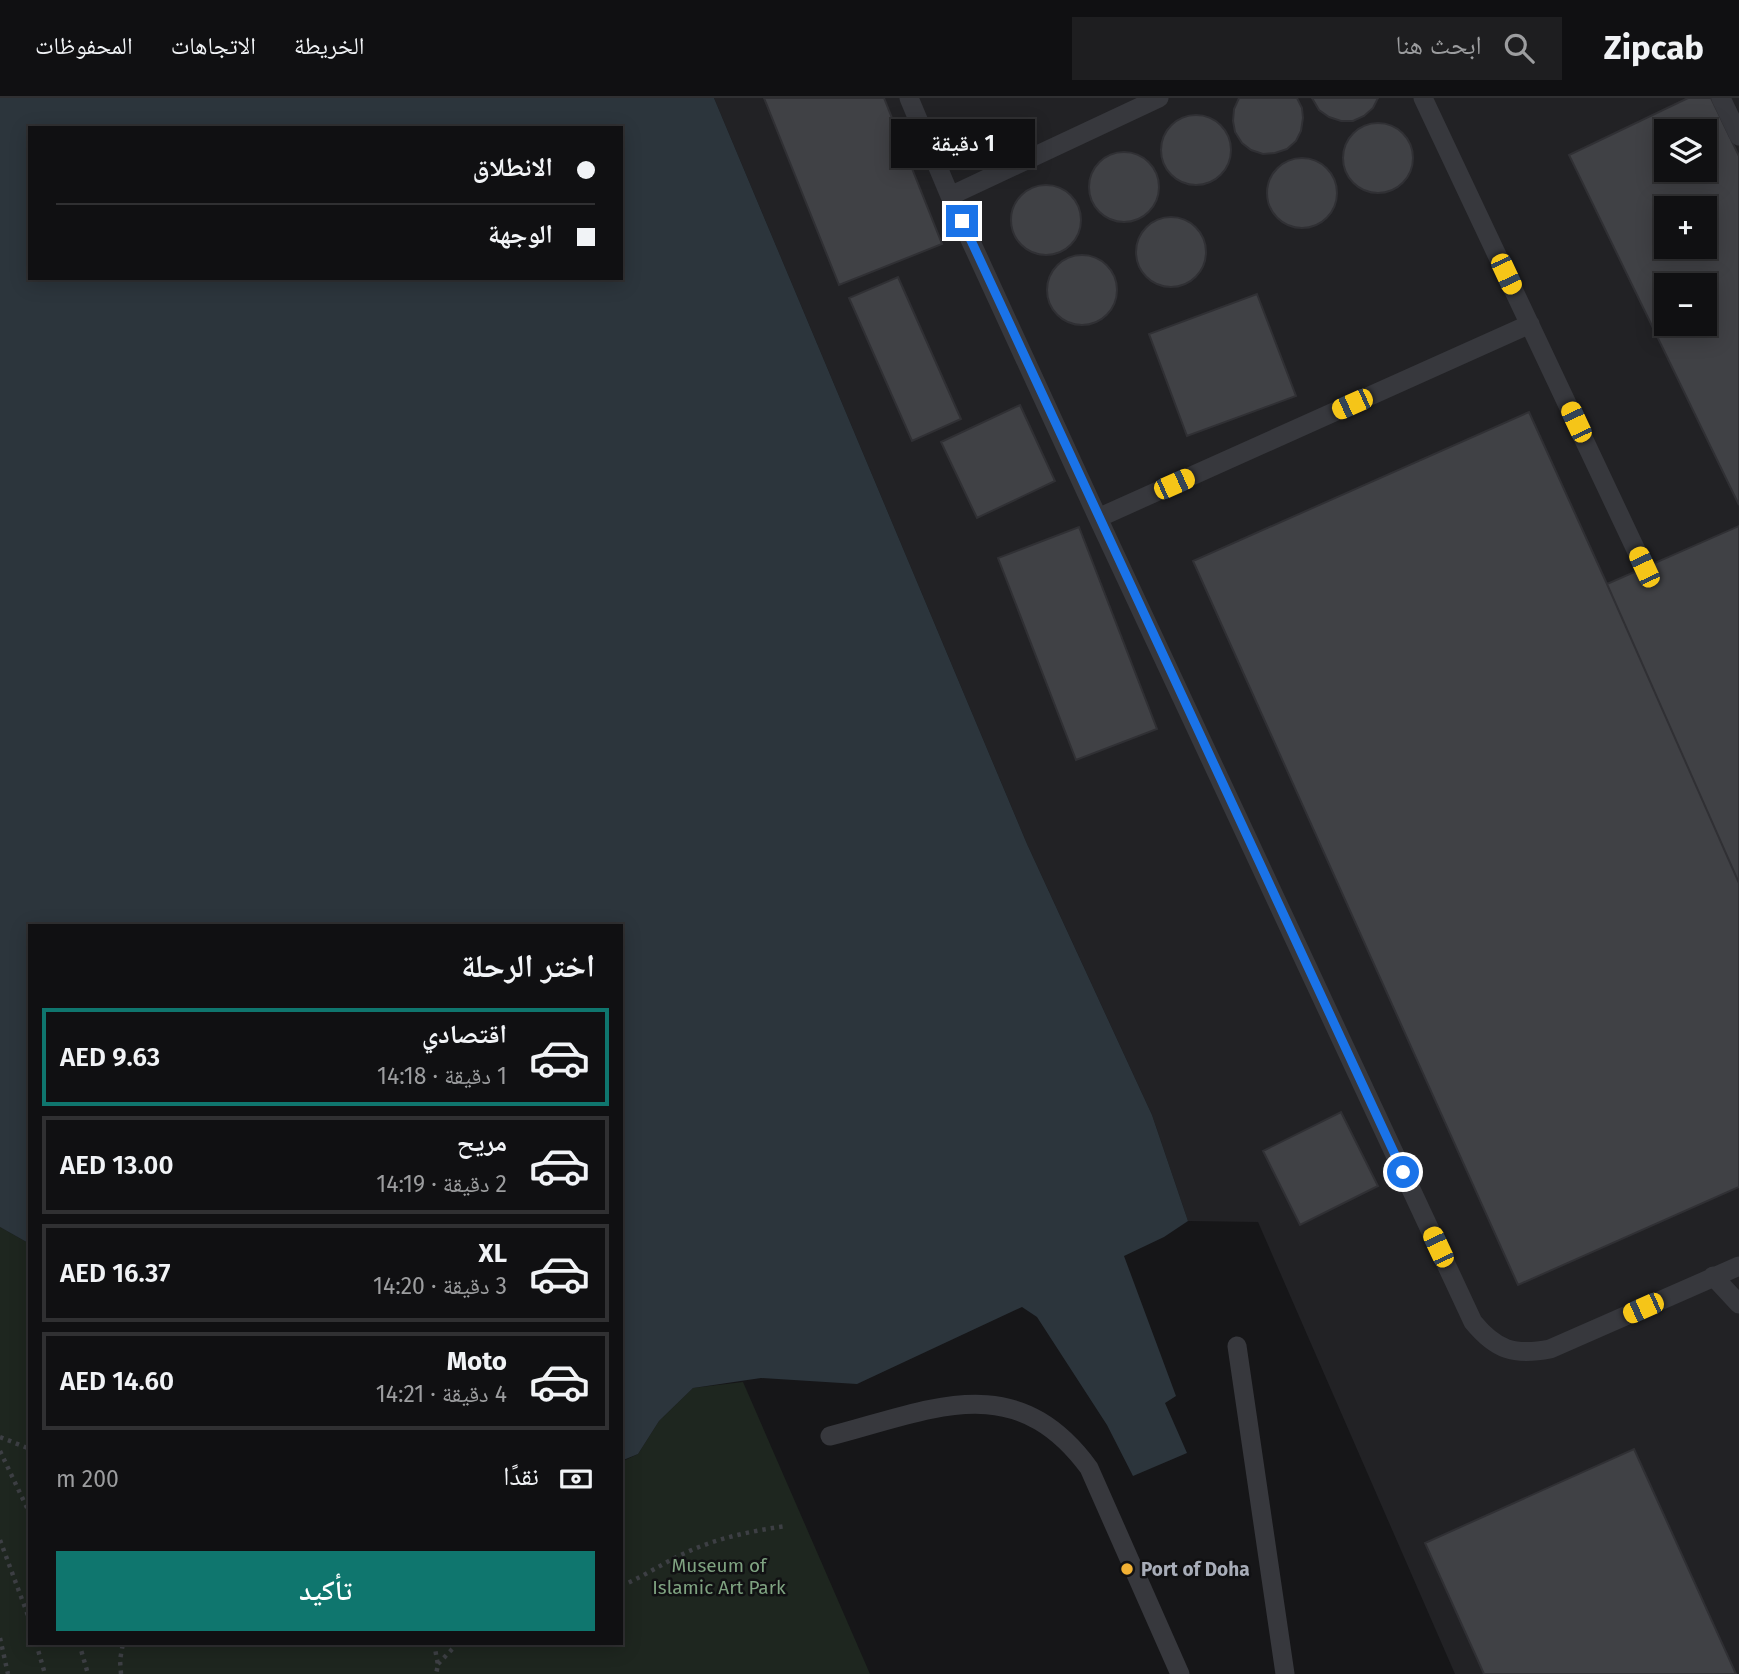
<!DOCTYPE html>
<html lang="ar">
<meta charset="utf-8">
<style>
:root{--surface:#101012;--page:#1e1e20;--text:#f1f3f6;--muted:#9c9d9f;--line:#303032;--accent:#0f766e}
body{margin:0;font-family:"Fira Sans","Noto Naskh Arabic",sans-serif;background:var(--page);color:var(--text);direction:rtl;height:100vh;display:flex;flex-direction:column;font-size:26px;white-space:nowrap}
*{box-sizing:border-box;margin:0}
p{font-size:23px;color:var(--muted)}
.icon{flex:none;width:38px;height:38px;fill:none;stroke:currentColor;stroke-width:2;stroke-linecap:round;stroke-linejoin:round}
.map{position:relative;flex:1;overflow:hidden;direction:ltr}
.details{position:absolute;left:28px;top:826px;width:595px;height:721px;display:flex;flex-direction:column;background:var(--surface);border-radius:0px;box-shadow:0 4px 18px #0003,0 0 0 2px var(--line);direction:rtl}
.details>*{flex:none}
.banner{position:absolute;left:28px;top:28px;width:595px;height:154px;border-radius:0px;box-shadow:0 4px 18px #0003,0 0 0 2px var(--line);direction:rtl;display:grid;align-content:center;height:154px;padding:0 28px;background:var(--surface)}
.buttons{position:absolute;left:1654px;top:21px;display:grid;gap:14px}
.buttons a{display:grid;place-items:center;width:63px;height:63px;border-radius:0px;background:var(--surface);box-shadow:0 4px 18px #0003,0 0 0 2px var(--line);font-size:35px}
.end{position:absolute;width:32px;height:32px;margin:-16px;border:9px solid #1a73e8;background:#fff;box-shadow:0 0 0 4px #fff}
.from{border-radius:50%}
.bubble{position:absolute;height:49px;border-radius:0px;background:var(--surface);box-shadow:0 4px 18px #0003,0 0 0 2px var(--line);font-size:23px;font-weight:600;line-height:49px;text-align:center;direction:rtl}
.car{position:absolute;width:21px;height:42px;margin:-21px -10px;border-radius:9px;box-shadow:0 0 5px 2px #0007;background:linear-gradient(#f5c518 24%,#345 0 40%,#f5c518 0 76%,#345 0 86%,#f5c518 0)}
.banner b{display:flex;align-items:center;gap:24px;height:66px;font-size:26px}
.banner b+b{border-top:2px solid var(--line)}
.banner i{width:18px;height:18px;background:var(--text)}
ul{padding:0;list-style:none}
li{display:flex;align-items:center;gap:21px;height:98px;margin:0 14px 10px;padding:0 14px;border:4px solid var(--line);border-radius:0px}
li div{flex:1}
li b{display:block;font-size:26px}
li em{font-style:normal;font-weight:600}
li.active{border-color:var(--accent)}
li>.icon{width:63px;height:63px;stroke-width:1.5}
h2{padding:0 28px;font-size:32px;line-height:84px}
.pay{display:flex;align-items:center;gap:18px;height:77px;padding:0 28px;font-size:26px}
.pay p{margin-inline-start:auto}
.action{display:flex;gap:14px;margin-top:auto;padding:14px 28px}
.action a{flex:1;height:80px;border-radius:0px;background:var(--accent);color:#fff;font-size:28px;font-weight:600;line-height:80px;text-align:center}
header{display:flex;align-items:center;gap:42px;box-sizing:border-box;height:98px;padding:0 35px;background:var(--surface);border-bottom:2px solid var(--line)}
header strong{font-size:33px}
nav{display:flex;gap:38px;margin-inline-start:auto;font-size:24px}
.search{width:490px;height:63px;background:var(--page);display:flex;align-items:center;gap:18px;box-sizing:border-box;padding:0 24px;border-radius:0px;color:var(--muted);font-size:26px}
.map>svg:first-child{display:block}
</style>
<header>
<strong>Zipcab</strong>
<div class="search"><svg class="icon" aria-label="search" viewBox="0 0 24 24"><circle cx="10" cy="10" r="6"/><path d="M15 15l6 6"/></svg>ابحث هنا</div>
<nav><a>الخريطة</a><a>الاتجاهات</a><a>المحفوظات</a></nav>
</header>
<div class="map">
<svg width="1739" height="1576" viewBox="0 0 1739 1576">
<rect width="100%" height="100%" fill="#161618"/>
<!-- built -->
<path fill="#222225" fill-rule="evenodd" d="M 714,0 L 1739,0 L 1739,1576 L 1455,1576 L 1258,1124 L 1188,1123 L 1152,1017 L 1027,746 ZM 1666,33 L 1704,33 L 1704,72 L 1666,72 ZM 1666,110 L 1704,110 L 1704,149 L 1666,149 ZM 1666,187 L 1704,187 L 1704,226 L 1666,226 Z"/>
<!-- green -->
<path fill="#1e261f" d="M 0,1129 L 30,1146 L 30,1545 L 621,1545 L 621,1364 L 638,1356 L 659,1323 L 693,1290 L 743,1284 L 870,1576 L 0,1576 Z"/>
<!-- water -->
<path fill="#2c353c" fill-rule="evenodd" d="M 0,0 L 714,0 L 1027,746 L 1152,1017 L 1188,1123 L 1164,1139 L 1124,1158 L 1176,1298 L 1165,1305 L 1187,1355 L 1133,1378 L 1107,1327 L 1037,1219 L 1022,1209 L 857,1286 L 761,1280 L 693,1290 L 659,1323 L 638,1356 L 621,1363 L 621,828 L 30,828 L 30,1146 L 0,1129 ZM 30,30 L 621,30 L 621,180 L 30,180 Z"/>
<!-- building -->
<path fill="#404145" stroke="#303034" stroke-width="2" fill-rule="evenodd" d="M 764,0 L 884,0 L 942,146 L 839,187 Z
M 1239,0 L 1297,0 L 1302,10 L 1303,20 L 1301,33 L 1296,43 L 1287,51 L 1275,55 L 1263,56 L 1251,52 L 1242,45 L 1235,34 L 1233,23 L 1234,11 Z
M 1312,0 L 1378,0 L 1373,10 L 1364,18 L 1353,23 L 1341,23 L 1329,19 L 1319,12 Z
M 1688,0 L 1711,0 L 1739,58 L 1739,407 L 1569,57 ZM 1666,33 L 1704,33 L 1704,72 L 1666,72 ZM 1666,110 L 1704,110 L 1704,149 L 1666,149 ZM 1666,187 L 1704,187 L 1704,226 L 1666,226 Z
M1161 52a35 35 0 1 1 70 0a35 35 0 1 1-70 0Z
M1343 60a35 35 0 1 1 70 0a35 35 0 1 1-70 0Z
M1089 89a35 35 0 1 1 70 0a35 35 0 1 1-70 0Z
M1267 95a35 35 0 1 1 70 0a35 35 0 1 1-70 0Z
M1011 122a35 35 0 1 1 70 0a35 35 0 1 1-70 0Z
M1136 154a35 35 0 1 1 70 0a35 35 0 1 1-70 0Z
M1047 192a35 35 0 1 1 70 0a35 35 0 1 1-70 0Z
M 898,179 L 961,321 L 912,343 L 849,200 Z
M 1257,196 L 1296,298 L 1187,338 L 1149,236 Z
M 1020,307 L 1055,383 L 977,420 L 941,344 Z
M 1529,314 L 1607,486 L 1739,785 L 1739,1089 L 1518,1187 L 1193,463 Z
M 1739,428 L 1739,785 L 1607,486 Z
M 1079,429 L 1157,631 L 1076,662 L 998,460 Z
M 1341,1014 L 1378,1088 L 1300,1127 L 1263,1053 Z
M 1634,1351 L 1736,1576 L 1484,1576 L 1425,1445 Z"/>
<g fill="none" stroke-linecap="round" stroke-linejoin="round">
<!-- path -->
<path stroke="#3d3f44" stroke-width="4.5" stroke-dasharray="3.5 5" stroke-linecap="butt" d="M 0,1339 L 30,1351
M 0,1353 L 30,1416
M 0,1442 L 30,1523
M 621,1488 C 643,1479 663,1465 685,1455 C 717,1440 751,1433 786,1428
M 0,1540 L 8,1576
M 36,1545 L 45,1576
M 79,1545 L 88,1576
M 434,1545 L 438,1567 L 436,1576
M 438,1566 L 458,1545
M 121,1576 L 120,1562 L 123,1545"/>
<!-- lane -->
<path stroke="#37383d" stroke-width="19" d="M 909,0 L 950,98 L 1098,420 L 1473,1224 C 1496,1252 1514,1258 1550,1251 L 1739,1168
M 1423,0 L 1644,469
M 1721,0 L 1739,38
M 950,98 L 1159,0
M 1098,420 L 1530,226
M 1713,1178 L 1739,1206
M 1237,1248 L 1285,1576
M 830,1338 C 931,1312 1015,1269 1089,1370 L 1180,1576"/>
</g>
<g fill="none" stroke-linecap="round" stroke-linejoin="round">
<!-- route -->
<path stroke="#1a73e8" stroke-width="9" d="M 962,123 L 1403,1074"/>
</g>
<!-- markers -->
<circle fill="#f2b134" stroke="#111113" stroke-width="2.5" cx="1127" cy="1471" r="7"/>
<g text-anchor="middle" dominant-baseline="central" stroke-width="5" stroke-linejoin="round" paint-order="stroke">
<!-- park labels -->
<g font-size="19" fill="#7fa381" stroke="#111113">
<text x="719" y="1467">Museum of<tspan x="719" dy="22">Islamic Art Park</tspan></text>
</g>
<!-- poi labels -->
<g font-size="19" font-weight="bold" fill="#a8adb8" stroke="#111113" text-anchor="start">
<text x="1141" y="1471">Port of Doha</text>
</g>
</g>
</svg>
<div class="buttons">
<a><svg class="icon" aria-label="layers" viewBox="0 0 24 24"><path d="M12 4l9 5-9 5-9-5zM3 14l9 5 9-5"/></svg></a>
<a>+</a>
<a>−</a>
</div>
<i class="end from" style="left:1403px;top:1074px"></i>
<i class="end" style="left:962px;top:123px"></i>
<div class="bubble" style="left:891px;top:21px;width:144px">1 دقيقة</div>
<i class="car" style="left:1506px;top:176px;rotate:155deg"></i>
<i class="car" style="left:1352px;top:306px;rotate:246deg"></i>
<i class="car" style="left:1576px;top:324px;rotate:335deg"></i>
<i class="car" style="left:1174px;top:386px;rotate:66deg"></i>
<i class="car" style="left:1644px;top:469px;rotate:335deg"></i>
<i class="car" style="left:1438px;top:1149px;rotate:335deg"></i>
<i class="car" style="left:1643px;top:1210px;rotate:246deg"></i>
<div class="banner">
<b><i class="from"></i>الانطلاق</b>
<b><i></i>الوجهة</b>
</div>
<section class="details">
<h2>اختر الرحلة</h2>
<ul>
<li class="active"><svg class="icon" aria-label="car" viewBox="0 0 24 24"><path d="M5 17H2v-5l4-1 3-4h7l3 4 3 1v5h-3M9 17h6M6 11h13"/><circle cx="7" cy="17" r="2"/><circle cx="17" cy="17" r="2"/></svg><div><b>اقتصادي</b><p>1 دقيقة · 14:18</p></div><em>AED 9.63</em></li>
<li><svg class="icon" aria-label="car" viewBox="0 0 24 24"><path d="M5 17H2v-5l4-1 3-4h7l3 4 3 1v5h-3M9 17h6M6 11h13"/><circle cx="7" cy="17" r="2"/><circle cx="17" cy="17" r="2"/></svg><div><b>مريح</b><p>2 دقيقة · 14:19</p></div><em>AED 13.00</em></li>
<li><svg class="icon" aria-label="car" viewBox="0 0 24 24"><path d="M5 17H2v-5l4-1 3-4h7l3 4 3 1v5h-3M9 17h6M6 11h13"/><circle cx="7" cy="17" r="2"/><circle cx="17" cy="17" r="2"/></svg><div><b>XL</b><p>3 دقيقة · 14:20</p></div><em>AED 16.37</em></li>
<li><svg class="icon" aria-label="car" viewBox="0 0 24 24"><path d="M5 17H2v-5l4-1 3-4h7l3 4 3 1v5h-3M9 17h6M6 11h13"/><circle cx="7" cy="17" r="2"/><circle cx="17" cy="17" r="2"/></svg><div><b>Moto</b><p>4 دقيقة · 14:21</p></div><em>AED 14.60</em></li>
</ul>
<div class="pay"><svg class="icon" aria-label="cash" viewBox="0 0 24 24"><path d="M3 7h18v10H3z"/><circle cx="12" cy="12" r="2"/></svg>نقدًا<p>200 m</p></div>
<div class="action"><a>تأكيد</a></div>
</section>
</div>
